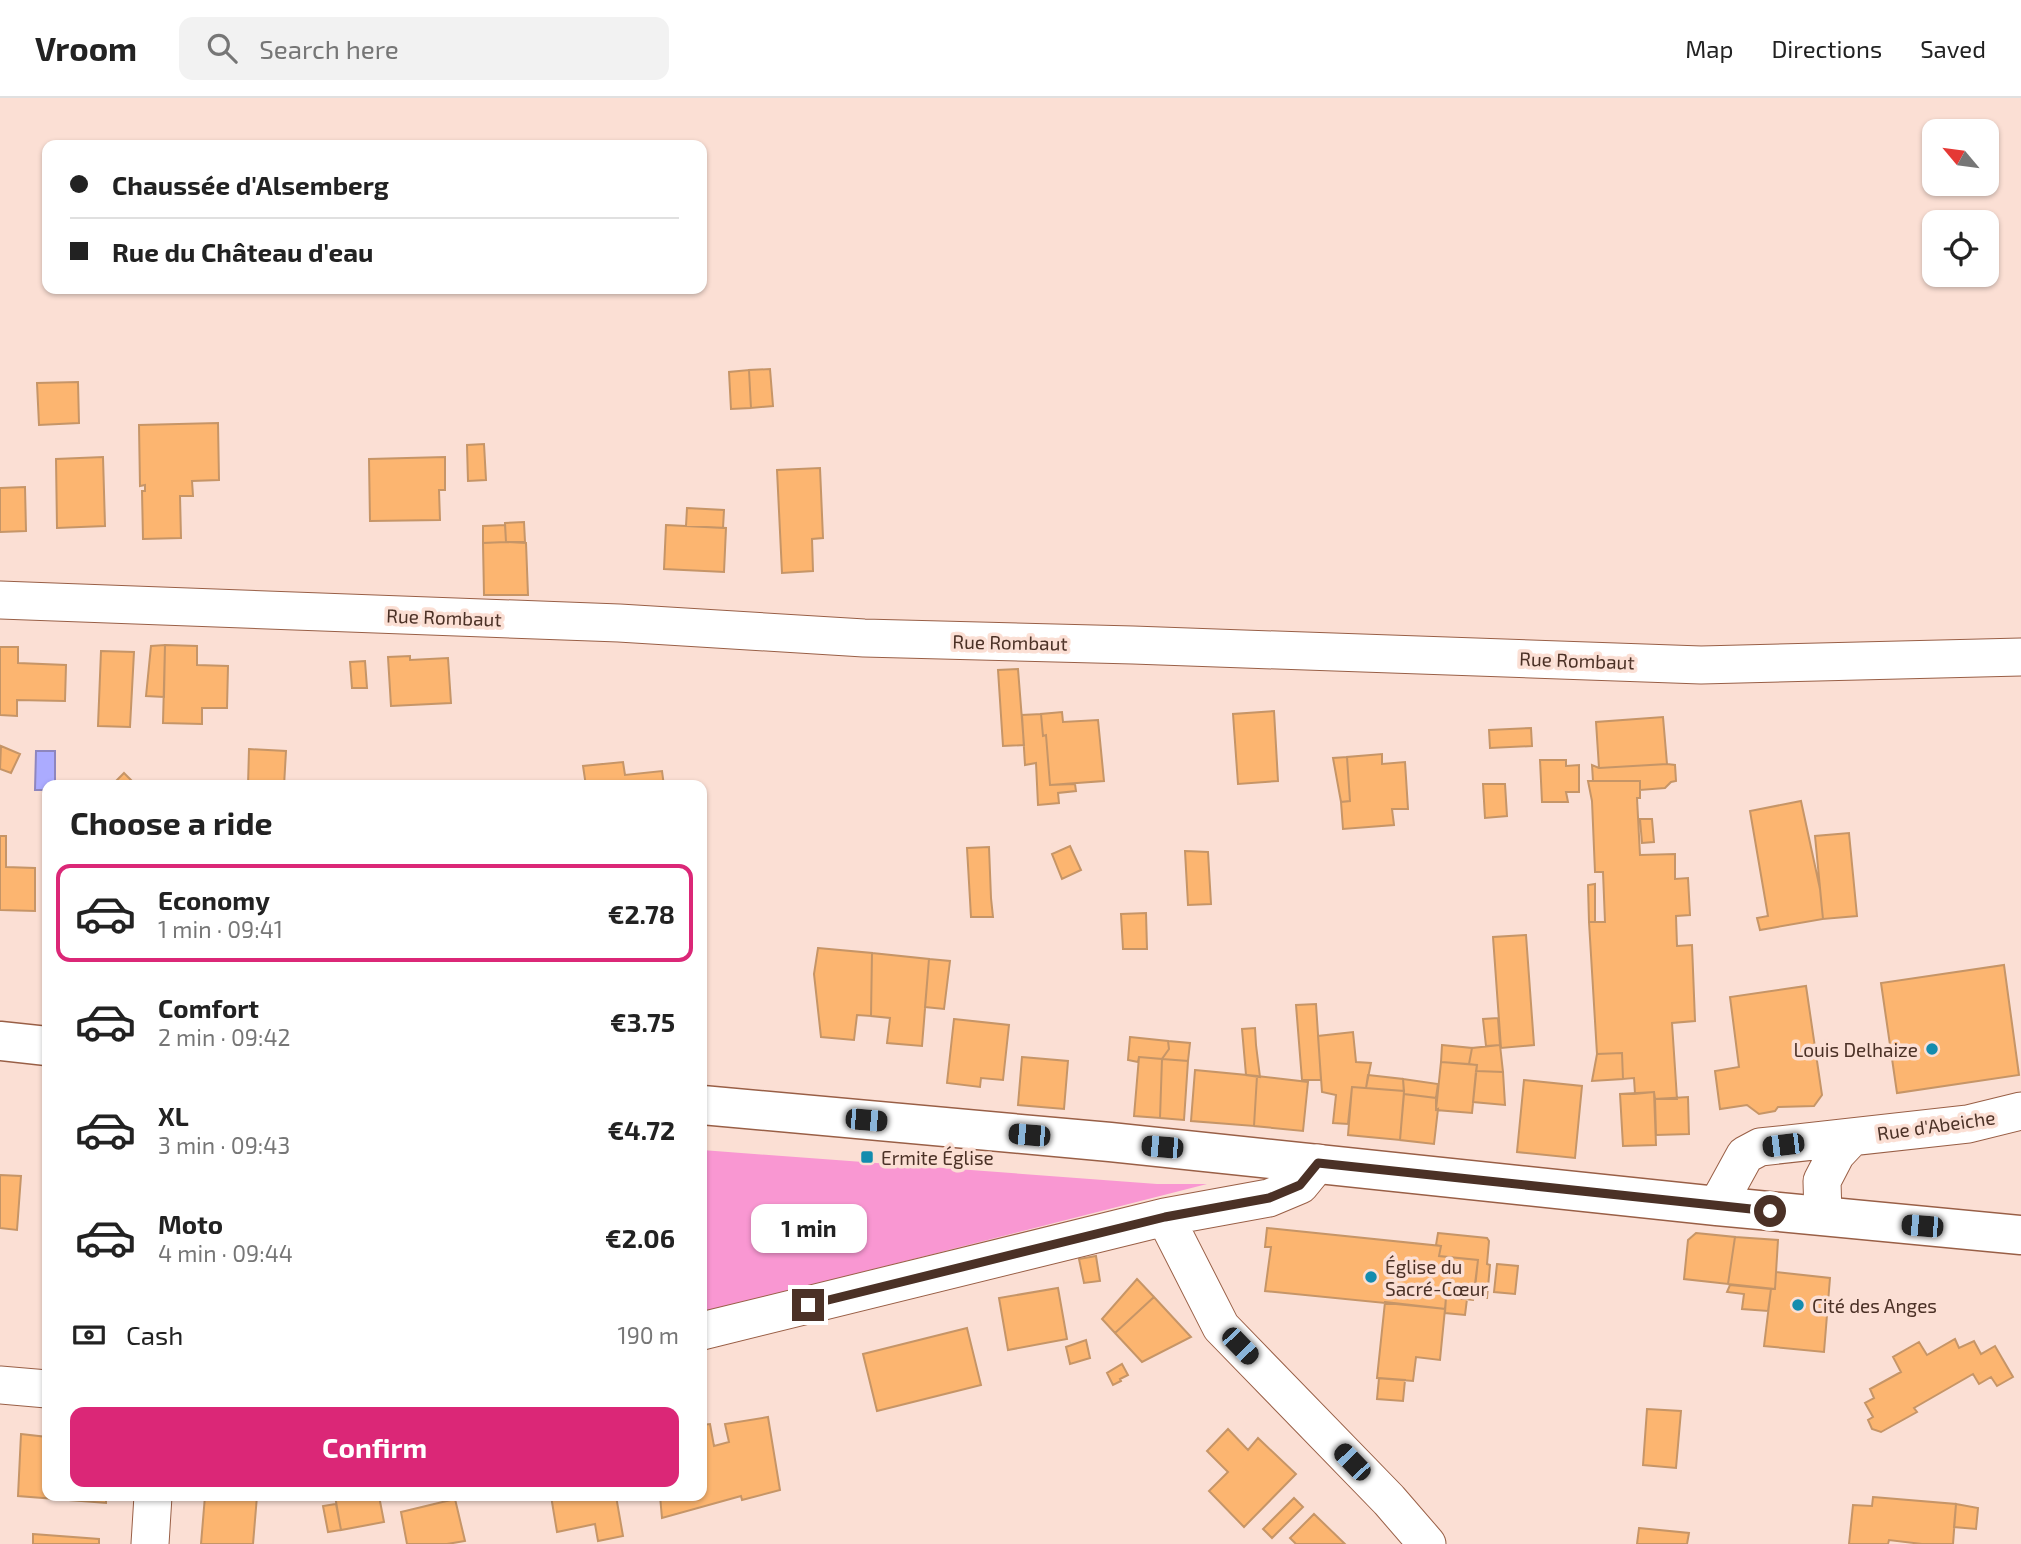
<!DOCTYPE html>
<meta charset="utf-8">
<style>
:root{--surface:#fff;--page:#f2f2f2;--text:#222;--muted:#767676;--line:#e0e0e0;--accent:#db2777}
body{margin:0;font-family:"Exo 2",sans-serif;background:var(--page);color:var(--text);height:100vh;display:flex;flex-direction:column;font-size:26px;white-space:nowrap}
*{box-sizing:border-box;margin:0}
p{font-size:23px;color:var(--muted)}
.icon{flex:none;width:38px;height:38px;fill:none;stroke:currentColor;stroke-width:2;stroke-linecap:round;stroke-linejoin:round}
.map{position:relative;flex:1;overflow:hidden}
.sheet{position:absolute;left:42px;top:682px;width:665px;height:721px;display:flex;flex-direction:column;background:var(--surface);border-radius:14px;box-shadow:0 2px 5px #0004}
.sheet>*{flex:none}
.guide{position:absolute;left:42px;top:42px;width:665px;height:154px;border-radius:14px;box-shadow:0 2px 5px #0004;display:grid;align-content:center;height:154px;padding:0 28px;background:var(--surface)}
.needle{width:46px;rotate:299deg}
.fabs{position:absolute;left:1922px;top:21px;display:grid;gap:14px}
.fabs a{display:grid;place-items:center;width:77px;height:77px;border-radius:14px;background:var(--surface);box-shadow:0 2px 5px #0004;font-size:35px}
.end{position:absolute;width:32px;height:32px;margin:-16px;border:9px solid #4b3126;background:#fff;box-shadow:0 0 0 4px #fff}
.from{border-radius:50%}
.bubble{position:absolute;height:49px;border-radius:14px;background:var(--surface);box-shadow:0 2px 5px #0004;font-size:23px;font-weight:700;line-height:49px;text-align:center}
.car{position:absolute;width:21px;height:42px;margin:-21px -10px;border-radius:9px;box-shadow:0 0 5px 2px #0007;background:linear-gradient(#222 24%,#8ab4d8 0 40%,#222 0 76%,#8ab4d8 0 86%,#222 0)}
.guide b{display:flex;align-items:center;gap:24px;height:66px;font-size:26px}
.guide b+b{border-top:2px solid var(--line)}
.guide i{width:18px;height:18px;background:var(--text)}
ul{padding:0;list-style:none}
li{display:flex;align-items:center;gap:21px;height:98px;margin:0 14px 10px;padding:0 14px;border:4px solid transparent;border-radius:14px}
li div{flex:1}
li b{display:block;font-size:26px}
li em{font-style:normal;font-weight:700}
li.active{border-color:var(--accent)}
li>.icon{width:63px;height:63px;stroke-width:1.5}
h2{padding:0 28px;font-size:32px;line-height:84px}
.pay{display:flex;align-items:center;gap:18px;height:77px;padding:0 28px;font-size:26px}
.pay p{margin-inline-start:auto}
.primary-button{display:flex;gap:14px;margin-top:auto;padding:14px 28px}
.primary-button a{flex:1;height:80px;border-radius:14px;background:var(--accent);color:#fff;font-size:28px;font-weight:700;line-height:80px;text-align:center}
header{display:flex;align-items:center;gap:42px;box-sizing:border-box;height:98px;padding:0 35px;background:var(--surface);border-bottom:2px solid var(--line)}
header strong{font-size:33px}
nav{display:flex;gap:38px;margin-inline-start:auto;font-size:24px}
.search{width:490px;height:63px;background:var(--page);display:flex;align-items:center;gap:18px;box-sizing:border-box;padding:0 24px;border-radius:14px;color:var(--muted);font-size:26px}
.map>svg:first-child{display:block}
</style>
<header>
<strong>Vroom</strong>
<div class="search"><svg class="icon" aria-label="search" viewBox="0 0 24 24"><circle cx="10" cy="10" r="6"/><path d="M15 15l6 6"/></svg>Search here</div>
<nav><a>Map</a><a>Directions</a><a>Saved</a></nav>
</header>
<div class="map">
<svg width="2021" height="1446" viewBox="0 0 2021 1446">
<rect width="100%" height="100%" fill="#fbdfd4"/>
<!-- green -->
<path fill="#f997d2" d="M 702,1052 L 1157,1086 L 1207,1086 L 702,1215 Z"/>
<!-- water -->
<path fill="#ababff" stroke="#8e86be" stroke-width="2" d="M 36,653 L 55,653 L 55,688 L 47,688 L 47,692 L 35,692 Z"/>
<!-- building -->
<path fill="#fcb570" stroke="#c69567" stroke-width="2" d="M 770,271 L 773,308 L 751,310 L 749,272 Z
M 749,272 L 751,310 L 731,311 L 729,274 Z
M 78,284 L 79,325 L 39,327 L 37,285 Z
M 218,325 L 219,382 L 192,383 L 193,398 L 180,398 L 181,440 L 143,441 L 142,393 L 145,393 L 145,387 L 140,388 L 139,327 Z
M 484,346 L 486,382 L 468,383 L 467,347 Z
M 103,359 L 105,428 L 57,430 L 56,361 Z
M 445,359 L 445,392 L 439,392 L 440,422 L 370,423 L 369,361 Z
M 820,370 L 823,440 L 812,441 L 813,473 L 782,475 L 777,372 Z
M 25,389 L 26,433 L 0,434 L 0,390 Z
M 687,410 L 724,412 L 723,430 L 686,428 Z
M 524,424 L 525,444 L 506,444 L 505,425 Z
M 505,427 L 506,444 L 483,445 L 483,428 Z
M 666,427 L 726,430 L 724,474 L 664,471 Z
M 506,444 L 526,445 L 528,497 L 484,497 L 483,445 Z
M 165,547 L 164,599 L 146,598 L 151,548 Z
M 165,547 L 197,548 L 197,567 L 228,568 L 227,610 L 202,610 L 202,626 L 163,625 Z
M 0,549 L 18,549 L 18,565 L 66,567 L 65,603 L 17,602 L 17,618 L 0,617 Z
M 101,553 L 134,554 L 130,629 L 98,628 Z
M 410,558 L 410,562 L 448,560 L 451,605 L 391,608 L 388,559 Z
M 365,563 L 367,590 L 352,590 L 350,564 Z
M 1018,571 L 1024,647 L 1003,648 L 998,572 Z
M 1274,613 L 1278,683 L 1238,686 L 1233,616 Z
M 1062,614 L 1063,624 L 1098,622 L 1104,683 L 1050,687 L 1046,637 L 1043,638 L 1041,616 Z
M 1041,616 L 1043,638 L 1046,637 L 1050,687 L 1075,686 L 1076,693 L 1058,695 L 1059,705 L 1038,707 L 1036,665 L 1025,667 L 1022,617 Z
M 1663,619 L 1667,666 L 1599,670 L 1596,624 Z
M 1531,630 L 1532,648 L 1490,650 L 1489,632 Z
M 1,648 L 20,656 L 11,675 L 0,671 Z
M 249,651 L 286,653 L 284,688 L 248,688 Z
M 1382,656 L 1382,666 L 1405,664 L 1408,711 L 1392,711 L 1394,727 L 1343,731 L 1341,704 L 1350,703 L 1347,659 Z
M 1347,659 L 1350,703 L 1341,704 L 1333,660 Z
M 1540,662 L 1566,662 L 1566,668 L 1579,667 L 1579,694 L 1566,694 L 1568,704 L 1542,704 Z
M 623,664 L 625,677 L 662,673 L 664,688 L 586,688 L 583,668 Z
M 1667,666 L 1675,667 L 1676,683 L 1671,684 L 1665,690 L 1640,692 L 1640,683 L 1593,683 L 1592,667 L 1599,670 Z
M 124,675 L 137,688 L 111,688 Z
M 1588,683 L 1640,683 L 1640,700 L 1637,700 L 1640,757 L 1675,756 L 1675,781 L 1688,780 L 1690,817 L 1676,818 L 1677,848 L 1692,847 L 1695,923 L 1672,925 L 1677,1001 L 1655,1001 L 1654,994 L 1635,996 L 1634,980 L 1623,981 L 1622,955 L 1597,956 L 1589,824 L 1605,824 L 1603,774 L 1595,774 L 1592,703 Z
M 1483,686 L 1505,686 L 1507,718 L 1485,720 Z
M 1801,703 L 1820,791 L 1823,821 L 1760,832 L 1757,820 L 1768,818 L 1750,713 Z
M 1640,721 L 1652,721 L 1654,744 L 1642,745 Z
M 1849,735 L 1857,818 L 1823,821 L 1815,738 Z
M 0,738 L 6,738 L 6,769 L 35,770 L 35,813 L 0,812 Z
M 1070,748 L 1081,772 L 1062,781 L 1052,756 Z
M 989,749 L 991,800 L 993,819 L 971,819 L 967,750 Z
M 1185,753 L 1208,754 L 1211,806 L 1188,807 Z
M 1595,786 L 1595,824 L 1589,824 L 1588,787 Z
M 1146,815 L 1147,851 L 1123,851 L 1121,816 Z
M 1526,837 L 1534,947 L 1501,950 L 1493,839 Z
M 818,850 L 872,855 L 871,918 L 857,917 L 854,942 L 821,939 L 814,876 Z
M 872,855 L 929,861 L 922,948 L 887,945 L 890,920 L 871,918 Z
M 929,861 L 950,863 L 944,911 L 925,909 Z
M 2004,867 L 2019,977 L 1897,995 L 1881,885 Z
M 1806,888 L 1822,997 L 1814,1008 L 1778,1009 L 1775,1013 L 1759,1016 L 1747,1007 L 1720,1011 L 1715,973 L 1739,969 L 1730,899 Z
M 1316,906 L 1321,982 L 1302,982 L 1296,907 Z
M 1498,920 L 1500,947 L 1486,948 L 1483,921 Z
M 954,921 L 1009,927 L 1003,982 L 981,980 L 980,989 L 947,985 Z
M 1255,930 L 1256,947 L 1260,979 L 1246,977 L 1242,931 Z
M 1353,934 L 1356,964 L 1371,965 L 1366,990 L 1352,989 L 1348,1026 L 1333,1025 L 1336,997 L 1322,994 L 1318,938 Z
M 1130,939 L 1168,943 L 1169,951 L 1162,961 L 1139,959 L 1138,964 L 1128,962 Z
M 1168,943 L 1190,945 L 1188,963 L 1162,961 L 1169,951 Z
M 1442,947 L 1472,950 L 1469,966 L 1441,964 Z
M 1500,947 L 1503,974 L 1476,973 L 1477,967 L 1469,966 L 1472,950 Z
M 1622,955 L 1623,981 L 1592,983 L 1597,956 Z
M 1022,959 L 1068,963 L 1064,1011 L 1018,1007 Z
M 1139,959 L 1162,961 L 1160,1020 L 1134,1018 Z
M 1162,961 L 1188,963 L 1184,1022 L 1160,1020 Z
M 1441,964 L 1477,967 L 1472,1015 L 1436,1012 Z
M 1195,972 L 1257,978 L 1254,1028 L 1191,1023 Z
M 1476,973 L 1503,974 L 1505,1007 L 1473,1004 Z
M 1368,977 L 1403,981 L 1404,993 L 1366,990 Z
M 1257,978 L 1308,984 L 1303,1033 L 1254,1028 Z
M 1403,981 L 1438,986 L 1436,1000 L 1404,996 Z
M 1524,982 L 1582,988 L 1575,1060 L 1517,1054 Z
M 1352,989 L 1404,993 L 1400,1042 L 1348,1037 Z
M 1654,994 L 1656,1047 L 1623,1048 L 1620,996 Z
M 1404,996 L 1436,1000 L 1436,1012 L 1438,1011 L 1434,1046 L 1400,1042 Z
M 1688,999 L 1689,1036 L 1656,1037 L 1655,1001 Z
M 0,1077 L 21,1078 L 17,1132 L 0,1130 Z
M 1267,1130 L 1441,1148 L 1439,1158 L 1478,1162 L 1473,1202 L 1446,1199 L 1445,1211 L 1265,1193 L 1271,1149 L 1265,1149 Z
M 1438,1135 L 1487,1140 L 1489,1143 L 1487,1166 L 1490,1167 L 1487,1200 L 1474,1199 L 1478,1162 L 1439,1158 L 1441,1148 L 1436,1147 Z
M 1696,1135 L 1735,1139 L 1728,1186 L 1684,1181 L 1688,1142 Z
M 1735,1139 L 1778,1142 L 1775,1191 L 1728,1186 Z
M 1096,1158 L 1100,1183 L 1084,1185 L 1079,1161 Z
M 1497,1166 L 1518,1168 L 1515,1196 L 1494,1194 Z
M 1776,1174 L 1830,1180 L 1824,1254 L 1764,1248 L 1771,1191 L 1775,1191 Z
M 1137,1181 L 1154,1199 L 1115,1235 L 1102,1221 Z
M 1730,1187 L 1771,1191 L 1768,1213 L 1742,1211 L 1744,1196 L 1727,1194 Z
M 1058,1190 L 1067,1241 L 1008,1252 L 999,1200 Z
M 1154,1199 L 1191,1239 L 1142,1264 L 1115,1235 Z
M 1446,1199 L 1467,1201 L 1465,1217 L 1445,1215 Z
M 1385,1204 L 1445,1211 L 1440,1262 L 1416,1259 L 1413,1283 L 1377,1280 Z
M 967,1230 L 981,1287 L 877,1313 L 863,1256 Z
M 1955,1241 L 1959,1250 L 1974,1243 L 1981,1256 L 1995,1248 L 2013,1279 L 1997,1288 L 1991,1279 L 1979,1286 L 1973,1276 L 1914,1310 L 1917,1314 L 1881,1334 L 1872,1331 L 1868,1322 L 1873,1319 L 1865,1305 L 1874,1300 L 1870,1291 L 1901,1274 L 1893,1259 L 1919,1244 L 1927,1257 Z
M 1086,1242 L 1090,1260 L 1070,1266 L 1066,1249 Z
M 1122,1266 L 1128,1277 L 1120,1281 L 1121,1283 L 1113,1287 L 1107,1275 Z
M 1379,1280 L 1405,1282 L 1403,1303 L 1377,1301 Z
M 1647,1311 L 1681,1313 L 1676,1370 L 1643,1367 Z
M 768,1319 L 780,1392 L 742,1402 L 741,1398 L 662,1420 L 660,1398 L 702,1398 L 702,1327 L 710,1326 L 714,1348 L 729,1344 L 725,1326 Z
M 1228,1331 L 1248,1352 L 1258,1340 L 1296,1376 L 1244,1429 L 1209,1393 L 1228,1374 L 1207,1353 Z
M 21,1336 L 47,1339 L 47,1398 L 106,1398 L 106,1405 L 18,1398 Z
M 205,1398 L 257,1398 L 253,1446 L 201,1446 Z
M 335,1398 L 379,1398 L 384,1424 L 341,1432 Z
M 551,1398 L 616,1398 L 623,1438 L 598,1443 L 595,1426 L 557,1434 Z
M 1873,1399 L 1956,1406 L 1953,1446 L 1922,1446 L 1889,1442 L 1888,1446 L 1849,1446 L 1853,1407 L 1872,1408 Z
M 1294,1400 L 1303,1409 L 1272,1440 L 1263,1431 Z
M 455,1401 L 465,1443 L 447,1446 L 407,1446 L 401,1414 Z
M 336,1406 L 341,1432 L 328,1434 L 323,1408 Z
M 1956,1406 L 1978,1410 L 1976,1431 L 1954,1429 Z
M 1314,1416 L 1345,1446 L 1296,1446 L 1290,1440 Z
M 1639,1430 L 1689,1435 L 1687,1446 L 1637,1446 Z
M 33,1436 L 99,1441 L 99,1446 L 33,1446 Z"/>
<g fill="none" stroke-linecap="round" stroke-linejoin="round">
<defs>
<path id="street" d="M 0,502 L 619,525 L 864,540 L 1133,547 L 1701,567 L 2021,559
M 1717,1108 L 1745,1057 L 1760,1049 L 1968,1026 L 2021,1013
M 1823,1118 L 1822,1083 L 1836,1056 L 1852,1039
M 1165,1119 L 1221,1229 L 1389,1402 L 1427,1446
M 702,1233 L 1165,1119 L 1269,1100 L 1300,1087 L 1318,1065
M 0,1287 L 47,1291
M 150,1446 L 153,1398"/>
<path id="secondary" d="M 0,943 L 47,948
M 702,1007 L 1110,1044 L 1717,1108 L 2021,1137"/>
</defs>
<!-- street casing -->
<use href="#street" stroke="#995f46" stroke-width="39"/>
<!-- secondary casing -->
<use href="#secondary" stroke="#995f46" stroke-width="41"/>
<!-- street -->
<use href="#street" stroke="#fff" stroke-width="37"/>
<!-- secondary -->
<use href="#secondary" stroke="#fff" stroke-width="38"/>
</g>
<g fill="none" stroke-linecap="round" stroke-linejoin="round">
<!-- route -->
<path stroke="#4b3126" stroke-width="9" d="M 808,1207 L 1165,1119 L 1269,1100 L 1300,1087 L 1318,1065 L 1770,1113"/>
</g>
<!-- markers -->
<g fill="#138cae" stroke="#fbdfd4" stroke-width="2.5">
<circle cx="1932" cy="951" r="7"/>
<rect x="860" y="1052" width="14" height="14" rx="3.5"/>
<circle cx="1371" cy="1179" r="7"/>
<circle cx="1798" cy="1207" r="7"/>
</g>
<g text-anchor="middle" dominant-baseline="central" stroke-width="7" stroke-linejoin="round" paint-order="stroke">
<!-- street labels -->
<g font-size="19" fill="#4b3126" stroke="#fbdfd4">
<text transform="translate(444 519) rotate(2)">Rue Rombaut</text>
<text transform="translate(1010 544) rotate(1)">Rue Rombaut</text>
<text transform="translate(1577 562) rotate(2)">Rue Rombaut</text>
<text transform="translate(1936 1027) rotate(-8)">Rue d'Abeiche</text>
</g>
<!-- poi labels -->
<g font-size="19" fill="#4b3126" stroke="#fbdfd4" text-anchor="start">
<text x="1918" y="951" text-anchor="end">Louis Delhaize</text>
<text x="881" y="1059">Ermite Église</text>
<text x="1385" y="1168">Église du<tspan x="1385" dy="22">Sacré-Cœur</tspan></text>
<text x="1812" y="1207">Cité des Anges</text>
</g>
</g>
</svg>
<div class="fabs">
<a><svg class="needle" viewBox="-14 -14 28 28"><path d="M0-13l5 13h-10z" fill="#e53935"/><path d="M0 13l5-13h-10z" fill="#767676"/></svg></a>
<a><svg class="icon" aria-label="locate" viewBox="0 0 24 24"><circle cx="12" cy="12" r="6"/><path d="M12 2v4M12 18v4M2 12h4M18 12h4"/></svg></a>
</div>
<i class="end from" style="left:1770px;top:1113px"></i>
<i class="end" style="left:808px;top:1207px"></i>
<div class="bubble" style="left:751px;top:1106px;width:116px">1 min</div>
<i class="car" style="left:866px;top:1022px;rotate:95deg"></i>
<i class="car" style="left:1029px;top:1037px;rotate:275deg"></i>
<i class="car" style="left:1783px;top:1047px;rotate:263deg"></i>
<i class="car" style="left:1162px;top:1049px;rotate:275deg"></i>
<i class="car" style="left:1922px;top:1128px;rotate:275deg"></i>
<i class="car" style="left:1240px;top:1248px;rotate:136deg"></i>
<i class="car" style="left:1352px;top:1364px;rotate:316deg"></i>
<div class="guide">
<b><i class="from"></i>Chaussée d'Alsemberg</b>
<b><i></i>Rue du Château d'eau</b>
</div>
<section class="sheet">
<h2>Choose a ride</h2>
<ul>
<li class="active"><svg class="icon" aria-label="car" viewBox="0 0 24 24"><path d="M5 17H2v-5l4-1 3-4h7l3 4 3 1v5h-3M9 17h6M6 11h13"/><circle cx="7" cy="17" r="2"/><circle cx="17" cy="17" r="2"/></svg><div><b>Economy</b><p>1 min · 09:41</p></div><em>€2.78</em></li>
<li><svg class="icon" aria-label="car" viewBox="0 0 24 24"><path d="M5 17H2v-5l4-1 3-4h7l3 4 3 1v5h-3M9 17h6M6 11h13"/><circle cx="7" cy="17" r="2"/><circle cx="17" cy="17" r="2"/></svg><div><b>Comfort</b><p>2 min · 09:42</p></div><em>€3.75</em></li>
<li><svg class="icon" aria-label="car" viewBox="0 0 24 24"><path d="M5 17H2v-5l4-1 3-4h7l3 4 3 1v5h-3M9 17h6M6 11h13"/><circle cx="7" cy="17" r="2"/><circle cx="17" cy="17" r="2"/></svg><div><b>XL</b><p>3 min · 09:43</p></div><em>€4.72</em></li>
<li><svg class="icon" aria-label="car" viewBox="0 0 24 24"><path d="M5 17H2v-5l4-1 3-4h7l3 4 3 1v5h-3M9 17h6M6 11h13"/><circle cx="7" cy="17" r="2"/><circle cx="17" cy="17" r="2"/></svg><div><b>Moto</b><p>4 min · 09:44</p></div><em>€2.06</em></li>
</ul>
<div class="pay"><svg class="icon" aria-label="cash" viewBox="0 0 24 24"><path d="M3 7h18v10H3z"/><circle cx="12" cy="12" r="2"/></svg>Cash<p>190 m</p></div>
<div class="primary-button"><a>Confirm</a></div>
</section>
</div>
